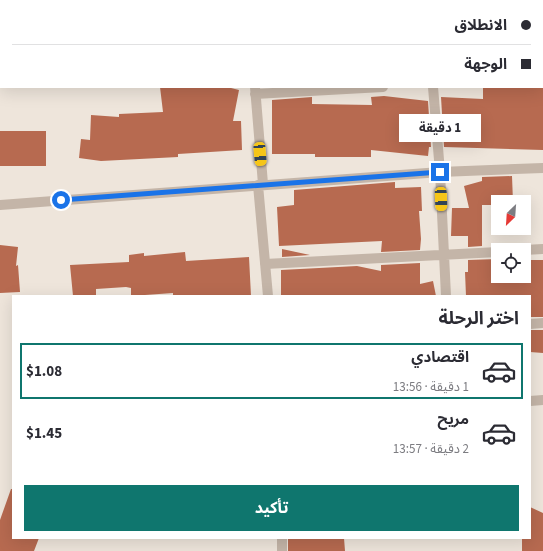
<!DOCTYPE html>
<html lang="ar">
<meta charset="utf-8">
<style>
:root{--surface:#fff;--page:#f2f2f3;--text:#2b2b33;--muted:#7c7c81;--line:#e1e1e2;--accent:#0f766e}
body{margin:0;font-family:"Source Sans 3","Noto Sans Arabic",sans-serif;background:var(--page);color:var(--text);direction:rtl;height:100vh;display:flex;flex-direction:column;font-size:15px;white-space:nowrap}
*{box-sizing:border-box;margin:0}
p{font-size:13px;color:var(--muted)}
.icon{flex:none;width:22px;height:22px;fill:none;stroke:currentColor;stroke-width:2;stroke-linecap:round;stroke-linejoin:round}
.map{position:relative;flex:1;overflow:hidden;direction:ltr}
.panel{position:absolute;left:12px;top:295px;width:519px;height:244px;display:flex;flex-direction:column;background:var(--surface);border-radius:0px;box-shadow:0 4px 16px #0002;direction:rtl}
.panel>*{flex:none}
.banner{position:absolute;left:0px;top:0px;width:543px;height:88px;box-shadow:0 4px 16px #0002;direction:rtl;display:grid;align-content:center;height:88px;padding:0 12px;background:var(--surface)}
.needle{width:26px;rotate:205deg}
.fabs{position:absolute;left:491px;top:195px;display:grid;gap:8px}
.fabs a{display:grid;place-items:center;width:40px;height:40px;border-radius:0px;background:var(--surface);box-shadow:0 4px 16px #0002;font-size:20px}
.end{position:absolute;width:18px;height:18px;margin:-9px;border:5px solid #1a73e8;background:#fff;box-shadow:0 0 0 2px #fff}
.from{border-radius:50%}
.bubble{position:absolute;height:28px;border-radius:0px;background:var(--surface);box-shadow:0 4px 16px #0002;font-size:13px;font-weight:700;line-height:28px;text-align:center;direction:rtl}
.car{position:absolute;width:12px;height:24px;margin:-12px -6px;border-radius:5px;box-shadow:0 0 3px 1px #0007;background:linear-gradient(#f5c518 24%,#345 0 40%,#f5c518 0 76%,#345 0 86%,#f5c518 0)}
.banner b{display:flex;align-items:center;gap:14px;height:38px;font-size:15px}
.banner b+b{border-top:1px solid var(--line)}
.banner i{width:10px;height:10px;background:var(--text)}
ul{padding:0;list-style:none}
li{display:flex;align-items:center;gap:12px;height:56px;margin:0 8px 6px;padding:0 4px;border:2px solid transparent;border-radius:0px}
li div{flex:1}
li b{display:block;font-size:15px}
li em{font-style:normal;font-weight:700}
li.on{border-color:var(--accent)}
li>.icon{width:36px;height:36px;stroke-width:1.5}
h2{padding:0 12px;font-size:18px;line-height:48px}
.action{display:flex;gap:8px;margin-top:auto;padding:8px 12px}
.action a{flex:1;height:46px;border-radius:0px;background:var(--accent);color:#fff;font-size:16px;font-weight:700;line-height:46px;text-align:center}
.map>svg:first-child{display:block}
</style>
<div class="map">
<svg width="543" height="551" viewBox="0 0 543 551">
<rect width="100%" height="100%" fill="#eee5db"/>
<!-- building -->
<path fill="#b76a50" d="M 160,87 L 227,87 L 239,90 L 233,121 L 241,121 L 242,150 L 178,154 L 178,157 L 101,161 L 79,158 L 81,139 L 90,140 L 91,115 L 119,117 L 119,114 L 163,112 Z
M 483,87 L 543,87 L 543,150 L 444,147 L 441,97 L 483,99 Z
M 384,96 L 428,101 L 431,147 L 429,147 L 428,156 L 371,150 L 371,157 L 315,157 L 315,154 L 272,154 L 272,100 L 312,97 L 312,104 L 372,105 L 371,97 Z
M 0,131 L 46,131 L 46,166 L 0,166 Z
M 512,176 L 513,202 L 498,202 L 498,205 L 482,205 L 482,246 L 468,247 L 468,236 L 451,236 L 452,208 L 469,208 L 464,186 L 482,181 L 482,177 Z
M 395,182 L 395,188 L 421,187 L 422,211 L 419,211 L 421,239 L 420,250 L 381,252 L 382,241 L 279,246 L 277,207 L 294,205 L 294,190 Z
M 0,245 L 18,247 L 16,266 L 18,265 L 20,292 L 0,293 Z
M 282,249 L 310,255 L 282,257 Z
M 185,252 L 186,261 L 249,257 L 251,296 L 173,296 L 173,293 L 131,296 L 131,288 L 126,287 L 96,289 L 96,296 L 73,296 L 70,265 L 129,262 L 129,255 L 144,253 L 144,256 Z
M 498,259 L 498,276 L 524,276 L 524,260 L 543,260 L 543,317 L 530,317 L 530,296 L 466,296 L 465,272 L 468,272 L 468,260 Z
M 420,263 L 420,284 L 433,281 L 436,296 L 344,296 L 309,295 L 309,296 L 281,296 L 281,270 L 357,266 L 381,271 L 381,265 Z
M 530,330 L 543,330 L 543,353 L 530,352 Z
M 11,489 L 13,489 L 13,538 L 39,538 L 34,551 L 0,551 L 0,520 Z
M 530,507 L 543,513 L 543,551 L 522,551 L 522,538 L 530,538 Z
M 309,538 L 344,538 L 345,551 L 288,551 L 288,539 Z"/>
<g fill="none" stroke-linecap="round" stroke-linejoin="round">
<!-- minor -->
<path stroke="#c4b5a8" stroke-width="10" d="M 247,0 L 247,1
M 417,0 L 417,1
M 255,87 L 263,184
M 433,87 L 440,172 L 446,296
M 255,94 L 383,87
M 258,185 L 268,296
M 0,205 L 440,172 L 543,168
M 524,250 L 543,249
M 265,264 L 498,252
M 530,324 L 543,323
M 530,401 L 543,400
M 282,538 L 282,551"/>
</g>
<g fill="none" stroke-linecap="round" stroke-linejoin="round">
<!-- route -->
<path stroke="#1a73e8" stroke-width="5" d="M 61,200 L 440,172"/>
</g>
</svg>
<div class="fabs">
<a><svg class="needle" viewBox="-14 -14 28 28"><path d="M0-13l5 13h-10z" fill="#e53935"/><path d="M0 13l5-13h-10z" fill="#7c7c81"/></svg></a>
<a><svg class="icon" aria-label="locate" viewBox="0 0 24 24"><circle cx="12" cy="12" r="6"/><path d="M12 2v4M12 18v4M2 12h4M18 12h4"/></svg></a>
</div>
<i class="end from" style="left:61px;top:200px"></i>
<i class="end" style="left:440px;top:172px"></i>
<div class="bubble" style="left:399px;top:114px;width:82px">1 دقيقة</div>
<i class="car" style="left:260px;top:154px;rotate:175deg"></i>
<i class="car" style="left:441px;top:199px;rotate:178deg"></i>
<div class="banner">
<b><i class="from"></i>الانطلاق</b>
<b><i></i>الوجهة</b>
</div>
<section class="panel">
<h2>اختر الرحلة</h2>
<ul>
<li class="on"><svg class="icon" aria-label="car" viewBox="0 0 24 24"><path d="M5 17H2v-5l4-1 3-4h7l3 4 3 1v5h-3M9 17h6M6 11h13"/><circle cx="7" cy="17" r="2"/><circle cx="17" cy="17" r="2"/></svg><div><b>اقتصادي</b><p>1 دقيقة · 13:56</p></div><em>$1.08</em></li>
<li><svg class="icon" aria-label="car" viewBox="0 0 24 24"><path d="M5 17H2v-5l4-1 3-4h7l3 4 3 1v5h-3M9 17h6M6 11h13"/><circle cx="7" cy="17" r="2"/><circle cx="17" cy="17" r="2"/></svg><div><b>مريح</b><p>2 دقيقة · 13:57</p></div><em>$1.45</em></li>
</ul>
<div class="action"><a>تأكيد</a></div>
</section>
</div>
